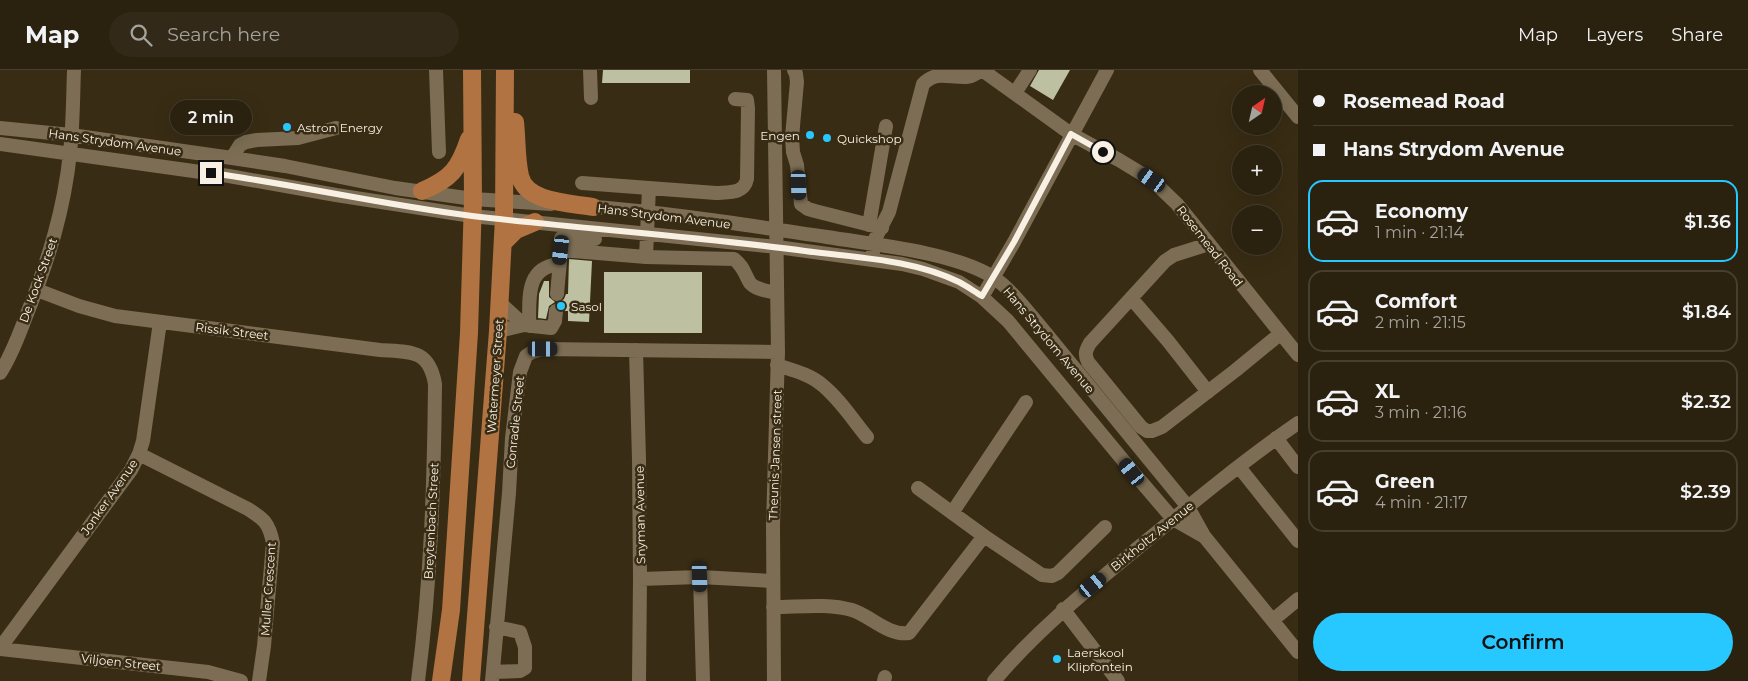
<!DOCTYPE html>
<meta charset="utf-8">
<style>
:root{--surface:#2a210f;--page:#322918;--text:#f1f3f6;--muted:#a5a39e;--line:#463e2f;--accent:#27c8ff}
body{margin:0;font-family:Montserrat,sans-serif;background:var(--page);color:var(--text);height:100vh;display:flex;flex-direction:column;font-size:19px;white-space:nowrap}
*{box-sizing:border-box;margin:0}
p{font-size:16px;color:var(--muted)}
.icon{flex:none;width:28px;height:28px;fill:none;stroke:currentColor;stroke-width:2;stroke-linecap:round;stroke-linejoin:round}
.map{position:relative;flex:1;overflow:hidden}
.details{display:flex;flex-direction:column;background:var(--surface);width:450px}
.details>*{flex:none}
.top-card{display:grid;align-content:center;height:110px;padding:0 15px;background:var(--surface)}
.needle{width:32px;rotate:34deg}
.fabs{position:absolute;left:1232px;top:15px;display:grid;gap:10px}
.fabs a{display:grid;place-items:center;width:50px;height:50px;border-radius:50%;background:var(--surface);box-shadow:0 5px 20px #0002,0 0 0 1px var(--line);font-size:25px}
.end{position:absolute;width:22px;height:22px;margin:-11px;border:6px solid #f8f0e2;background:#111;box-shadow:0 0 0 2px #111}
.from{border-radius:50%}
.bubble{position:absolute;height:35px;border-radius:18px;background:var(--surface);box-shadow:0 5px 20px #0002,0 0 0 1px var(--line);font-size:16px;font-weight:600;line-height:35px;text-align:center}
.car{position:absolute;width:15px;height:30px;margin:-15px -8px;border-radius:6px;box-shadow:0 0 4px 1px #0007;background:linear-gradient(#222 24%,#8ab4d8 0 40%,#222 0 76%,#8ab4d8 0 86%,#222 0)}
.top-card b{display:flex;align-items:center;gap:18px;height:48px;font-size:19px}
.top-card b+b{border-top:1px solid var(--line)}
.top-card i{width:12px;height:12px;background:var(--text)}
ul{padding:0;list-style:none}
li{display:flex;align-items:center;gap:15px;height:82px;margin:0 10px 8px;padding:0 5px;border:2px solid var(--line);border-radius:15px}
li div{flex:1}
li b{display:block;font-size:19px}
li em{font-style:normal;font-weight:600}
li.selected{border-color:var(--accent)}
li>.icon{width:45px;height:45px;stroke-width:1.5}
.action{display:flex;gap:10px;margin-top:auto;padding:10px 15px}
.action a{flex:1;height:58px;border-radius:30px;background:var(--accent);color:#111;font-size:20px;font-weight:600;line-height:58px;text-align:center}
header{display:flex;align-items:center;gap:30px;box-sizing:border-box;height:70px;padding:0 25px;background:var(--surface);border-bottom:1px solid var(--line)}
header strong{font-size:24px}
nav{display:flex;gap:28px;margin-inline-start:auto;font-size:18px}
.search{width:350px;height:45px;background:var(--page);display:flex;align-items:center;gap:12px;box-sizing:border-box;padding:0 18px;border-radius:28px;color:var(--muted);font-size:19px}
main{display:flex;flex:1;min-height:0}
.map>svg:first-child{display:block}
</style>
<header>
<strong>Map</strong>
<div class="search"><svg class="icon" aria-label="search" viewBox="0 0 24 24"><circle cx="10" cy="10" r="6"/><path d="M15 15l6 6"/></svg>Search here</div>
<nav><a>Map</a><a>Layers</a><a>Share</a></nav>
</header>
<main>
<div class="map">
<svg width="1298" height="611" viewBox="0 0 1298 611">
<rect width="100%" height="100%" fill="#382c14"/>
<!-- building -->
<path fill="#bec0a2" d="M 603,0 L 690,0 L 690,13 L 602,13 Z
M 1039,0 L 1070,0 L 1053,30 L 1030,16 Z
M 569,189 L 592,191 L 589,252 L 568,251 L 568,241 L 565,241 L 561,234 L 558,233 L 564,229 L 566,224 L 568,224 Z
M 604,202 L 702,202 L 702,263 L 604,263 Z
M 544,211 L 549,211 L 549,227 L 555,232 L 549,236 L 546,249 L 538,248 L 539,224 Z"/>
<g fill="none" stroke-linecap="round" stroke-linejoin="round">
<!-- minor -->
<path stroke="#7c6d54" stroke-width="14" d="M 436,0 L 439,82
M 590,0 L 591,28
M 774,0 L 778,282 L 773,455 L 774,611
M 794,0 L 796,4 L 797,12 L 792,67 L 793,82 L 797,95 L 801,134 L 808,139 L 815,141 L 882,158
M 1260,0 L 1298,47
M 1015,23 L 1030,0
M 0,58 L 71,65 L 232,88 L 285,96 L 395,118 L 473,129 L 551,134
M 0,74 L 229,106 L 336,125 L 472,146 L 777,177 L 902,194 L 923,199 L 959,212 L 982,227 L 1008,251 L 1132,401 L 1173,449 L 1203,466
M 232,88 L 240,75 L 246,72 L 257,70 L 298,68 L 336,58
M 582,113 L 716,123 C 729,122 744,124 747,109 L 748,38 L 747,30 L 735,29
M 583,136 C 665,142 746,155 827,167 C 876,175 943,181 986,203 C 1006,213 1021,234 1035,250 L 1188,437 L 1204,466 L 1298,582
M 869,155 L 886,56
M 561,168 L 595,169
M 1209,174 L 1174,185 L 1165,191 L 1090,273 C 1086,280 1084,284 1088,292 L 1141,357 L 1147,361 L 1152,361 L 1162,357 L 1236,300 L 1280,264
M 873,182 L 875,169 L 889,142 L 923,14 C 937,0 948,8 967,7 C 972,7 977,3 982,0 L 1071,64 L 1119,90 L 1152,110 L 1177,134 L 1194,155 L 1298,285
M 646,187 L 649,118
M 37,220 L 79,236 L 115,246 L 380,280 C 410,282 429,279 435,314 C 434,413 431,512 418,611
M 557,224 L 561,180 L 646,187 L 734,189 C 744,197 744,203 750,213 C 756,220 769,221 777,223
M 982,227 L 1014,172 L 1107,0
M 1131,228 L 1168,271 L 1208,322
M 500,233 L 524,255
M 529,256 C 530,230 524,198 559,194
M 498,261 L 524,255 L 551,258 L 555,251 L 556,241
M 636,280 L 639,390 L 640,509 L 639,611
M 777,295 C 792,300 809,304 821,314 C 839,328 853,350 867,367
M 0,303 C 12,285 19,264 27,244 C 48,191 64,141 70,83 C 73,56 73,28 74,0
M 1276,368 L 1298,397
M 139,384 L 248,439 C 264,449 269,453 273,473 L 264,576 L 259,611
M 1239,397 L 1298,471
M 918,418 L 984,466
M 952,443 L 1026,332
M 700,507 L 703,611
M 640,509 L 700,507 L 773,511
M 773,537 C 799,537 827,533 852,540 C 871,546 888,566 909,563 L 984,466 L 1042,505 L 1052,506 L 1058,503 L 1105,457
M 1063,539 L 1118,611
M 1273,550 L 1298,529
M 0,578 L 131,400 L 139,384 L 143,371 L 160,252
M 0,579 L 208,602 L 241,611
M 493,602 L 520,601 L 525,598 L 525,577 L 520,562 L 496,557
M 492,611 L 509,423 L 512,368 L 520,302 L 526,286 L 532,282 L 543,279 L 778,282
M 884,611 L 885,607
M 994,611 C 1037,560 1088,519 1139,477 C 1191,434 1243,391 1298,353"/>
<!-- major -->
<path stroke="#b07341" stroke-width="18" d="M 515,52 C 517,70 516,88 520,106 C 526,133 571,133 593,137
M 422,121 C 451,109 459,99 469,69
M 503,173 L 516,160 L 535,152
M 441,611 L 451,540 L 469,263 L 473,129 L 472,0
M 471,611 L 498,261 L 504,148 L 505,0"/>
</g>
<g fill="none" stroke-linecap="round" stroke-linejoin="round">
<!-- route -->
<path stroke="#f8f0e2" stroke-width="6" d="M 211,103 C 298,115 384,135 472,146 C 583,159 694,166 805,181 C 856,188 912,189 959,212 C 967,216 975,222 982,226 L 1014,172 L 1071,64 L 1103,82"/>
</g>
<!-- markers -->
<g fill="#27c8ff" stroke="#382c14" stroke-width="2">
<circle cx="287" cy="57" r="5"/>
<circle cx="810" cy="65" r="5"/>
<circle cx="827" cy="68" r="5"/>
<circle cx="561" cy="236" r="5"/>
<circle cx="1057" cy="589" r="5"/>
</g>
<g text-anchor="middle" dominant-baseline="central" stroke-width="5" stroke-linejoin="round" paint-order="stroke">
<!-- poi labels -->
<g font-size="12" fill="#f8f0e2" stroke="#382c14" text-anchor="start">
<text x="297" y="57">Astron Energy</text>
<text x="800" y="65" text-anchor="end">Engen</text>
<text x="837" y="68">Quickshop</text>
<text x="571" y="236">Sasol</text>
<text x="1067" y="582">Laerskool<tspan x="1067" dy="14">Klipfontein</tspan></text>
</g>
<!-- street labels -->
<g font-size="12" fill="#f8f0e2" stroke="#382c14">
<text transform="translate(115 72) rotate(8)">Hans Strydom Avenue</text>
<text transform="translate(664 146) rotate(7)">Hans Strydom Avenue</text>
<text transform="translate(1210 176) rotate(52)">Rosemead Road</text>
<text transform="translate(38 210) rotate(-70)">De Kock Street</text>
<text transform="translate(232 261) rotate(7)">Rissik Street</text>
<text transform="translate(1049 270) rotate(50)">Hans Strydom Avenue</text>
<text transform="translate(495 306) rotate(-86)">Watermeyer Street</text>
<text transform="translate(515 352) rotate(-84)">Conradie Street</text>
<text transform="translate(775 385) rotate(-88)">Theunis Jansen street</text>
<text transform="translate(109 427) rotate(-55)">Jonker Avenue</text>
<text transform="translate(640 445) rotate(-91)">Snyman Avenue</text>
<text transform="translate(431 451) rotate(-87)">Breytenbach Street</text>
<text transform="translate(1152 466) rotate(-39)">Birkholtz Avenue</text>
<text transform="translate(268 519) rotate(-86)">Muller Crescent</text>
<text transform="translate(121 592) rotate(6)">Viljoen Street</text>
</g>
</g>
</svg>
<div class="fabs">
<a><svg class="needle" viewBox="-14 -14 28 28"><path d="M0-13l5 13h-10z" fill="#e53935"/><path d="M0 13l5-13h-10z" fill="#a5a39e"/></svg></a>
<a>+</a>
<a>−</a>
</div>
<i class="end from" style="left:1103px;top:82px"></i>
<i class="end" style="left:211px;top:103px"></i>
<div class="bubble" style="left:170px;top:30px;width:82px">2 min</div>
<i class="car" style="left:1152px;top:110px;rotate:305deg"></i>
<i class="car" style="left:799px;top:115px;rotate:178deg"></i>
<i class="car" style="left:561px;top:180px;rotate:187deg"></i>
<i class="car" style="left:543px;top:279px;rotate:90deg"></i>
<i class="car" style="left:1132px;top:402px;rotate:321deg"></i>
<i class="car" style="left:700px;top:507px;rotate:178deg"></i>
<i class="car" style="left:1093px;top:515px;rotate:51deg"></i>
</div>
<section class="details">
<div class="top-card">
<b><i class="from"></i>Rosemead Road</b>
<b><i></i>Hans Strydom Avenue</b>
</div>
<ul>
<li class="selected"><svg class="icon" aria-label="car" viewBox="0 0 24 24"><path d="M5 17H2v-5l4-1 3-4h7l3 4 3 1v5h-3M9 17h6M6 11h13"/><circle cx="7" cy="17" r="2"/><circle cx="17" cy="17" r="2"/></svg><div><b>Economy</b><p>1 min · 21:14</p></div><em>$1.36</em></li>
<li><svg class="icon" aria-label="car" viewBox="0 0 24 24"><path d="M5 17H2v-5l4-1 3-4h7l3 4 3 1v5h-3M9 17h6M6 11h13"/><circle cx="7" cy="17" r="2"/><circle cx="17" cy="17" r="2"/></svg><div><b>Comfort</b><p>2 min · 21:15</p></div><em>$1.84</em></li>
<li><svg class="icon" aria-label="car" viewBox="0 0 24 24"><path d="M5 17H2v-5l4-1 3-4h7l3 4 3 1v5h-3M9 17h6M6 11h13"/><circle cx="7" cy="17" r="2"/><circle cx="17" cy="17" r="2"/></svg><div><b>XL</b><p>3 min · 21:16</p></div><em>$2.32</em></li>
<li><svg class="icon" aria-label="car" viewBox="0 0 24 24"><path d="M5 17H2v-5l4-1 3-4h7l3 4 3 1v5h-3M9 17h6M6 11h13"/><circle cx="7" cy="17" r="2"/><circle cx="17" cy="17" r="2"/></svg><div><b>Green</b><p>4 min · 21:17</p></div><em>$2.39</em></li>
</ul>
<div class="action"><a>Confirm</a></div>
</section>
</main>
